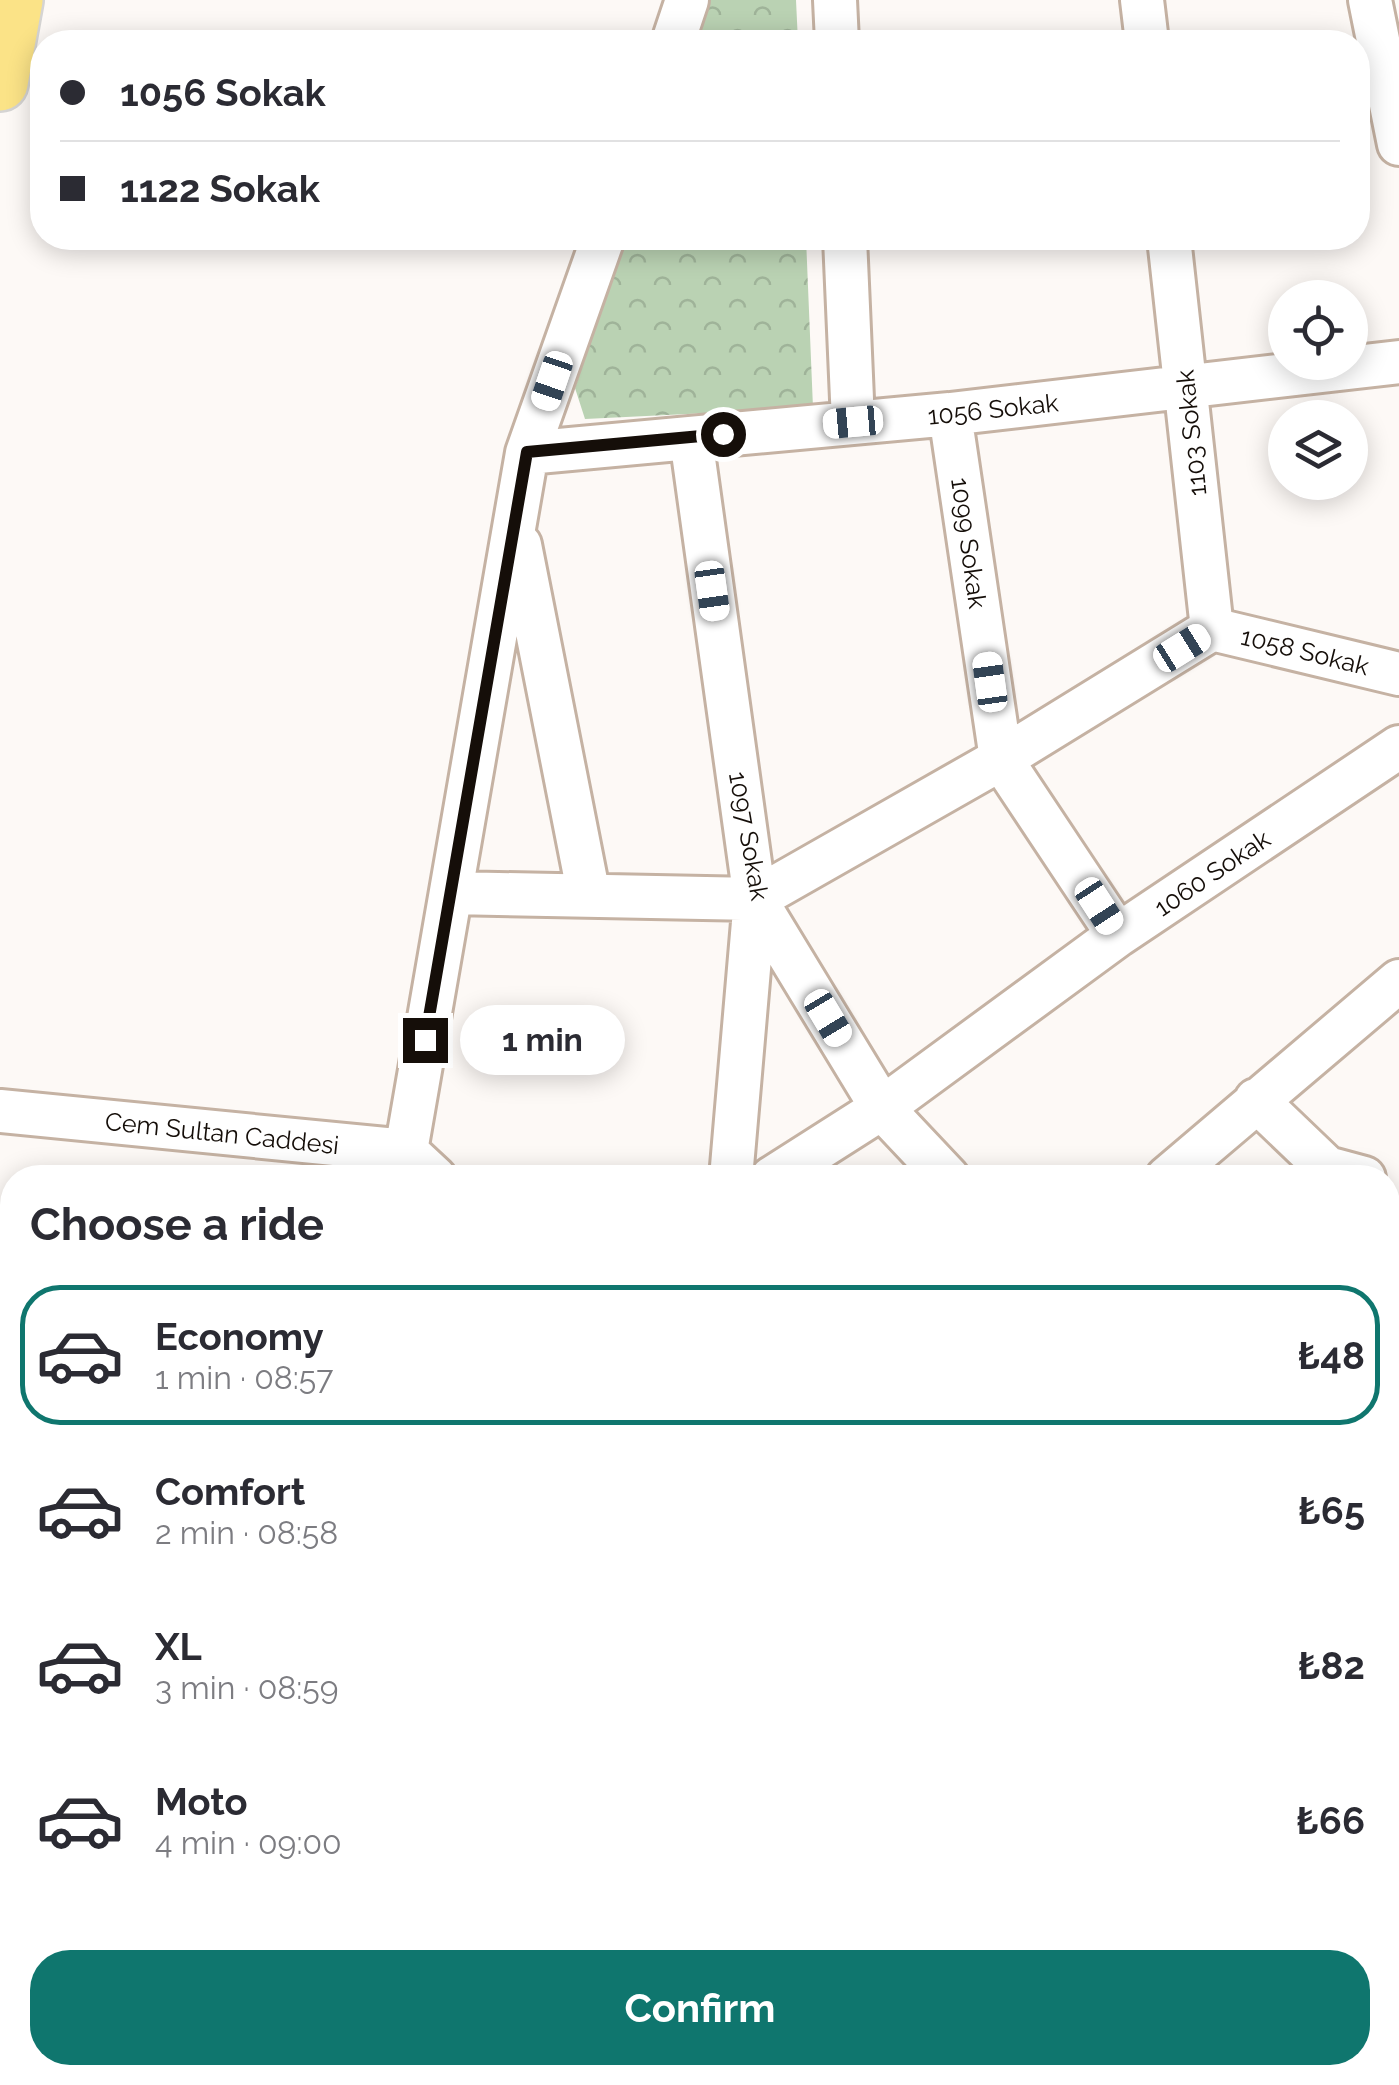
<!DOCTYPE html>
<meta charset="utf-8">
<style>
:root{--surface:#fff;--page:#f7f7f7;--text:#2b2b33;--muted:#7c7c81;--line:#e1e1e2;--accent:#0f766e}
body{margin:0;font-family:Raleway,sans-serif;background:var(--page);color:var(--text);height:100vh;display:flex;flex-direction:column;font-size:38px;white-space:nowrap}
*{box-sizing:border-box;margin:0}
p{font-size:32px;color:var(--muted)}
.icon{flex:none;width:55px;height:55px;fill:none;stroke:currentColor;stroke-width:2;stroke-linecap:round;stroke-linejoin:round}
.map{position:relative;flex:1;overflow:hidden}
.side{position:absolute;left:0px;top:1165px;width:1400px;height:920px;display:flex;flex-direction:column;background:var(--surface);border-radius:40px 40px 0 0;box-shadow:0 5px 25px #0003}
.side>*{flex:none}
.hud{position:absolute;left:30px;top:30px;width:1340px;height:220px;border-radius:40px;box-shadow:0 5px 25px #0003;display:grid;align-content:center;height:220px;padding:0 30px;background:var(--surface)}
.fabs{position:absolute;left:1268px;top:280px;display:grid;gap:20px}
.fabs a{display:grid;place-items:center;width:100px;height:100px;border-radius:50%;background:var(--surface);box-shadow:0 5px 25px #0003;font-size:50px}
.end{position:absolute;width:45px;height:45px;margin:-22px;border:12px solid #150e09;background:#fff;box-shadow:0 0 0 5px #fff}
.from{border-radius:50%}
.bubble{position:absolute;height:70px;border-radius:35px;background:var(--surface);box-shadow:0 5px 25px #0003;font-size:32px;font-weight:700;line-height:70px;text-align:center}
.car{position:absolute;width:30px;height:60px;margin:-30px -15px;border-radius:12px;box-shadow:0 0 8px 2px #0007;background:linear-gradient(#fff 24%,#345 0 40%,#fff 0 76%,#345 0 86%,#fff 0)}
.hud b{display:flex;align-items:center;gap:35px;height:95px;font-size:38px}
.hud b+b{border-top:2px solid var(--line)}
.hud i{width:25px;height:25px;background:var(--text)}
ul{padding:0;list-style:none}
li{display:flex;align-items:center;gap:30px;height:140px;margin:0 20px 15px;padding:0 10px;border:5px solid transparent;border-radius:40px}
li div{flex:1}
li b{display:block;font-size:38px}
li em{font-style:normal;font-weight:700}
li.on{border-color:var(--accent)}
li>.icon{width:90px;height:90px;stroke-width:1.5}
h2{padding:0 30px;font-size:45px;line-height:120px}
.cta{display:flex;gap:20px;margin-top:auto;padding:20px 30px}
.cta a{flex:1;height:115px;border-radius:40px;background:var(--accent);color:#fff;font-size:40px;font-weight:700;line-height:115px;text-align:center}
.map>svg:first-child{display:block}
</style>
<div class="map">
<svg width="1399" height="2085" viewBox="0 0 1399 2085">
<defs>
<pattern id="forest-crowns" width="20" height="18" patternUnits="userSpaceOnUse" patternTransform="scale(2.5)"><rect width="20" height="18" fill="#bad2b3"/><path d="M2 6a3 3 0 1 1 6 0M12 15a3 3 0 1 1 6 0" fill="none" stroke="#9fb399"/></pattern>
</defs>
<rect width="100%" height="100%" fill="#fdf9f6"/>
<!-- forest -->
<path fill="url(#forest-crowns)" d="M 705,0 L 796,0 L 798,42 L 691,42 Z
M 625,238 L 806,238 L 813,408 L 585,419 L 575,388 Z
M 239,2073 L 581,2073 L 577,2085 L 295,2085 Z"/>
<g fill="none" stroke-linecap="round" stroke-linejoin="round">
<!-- stream -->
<path stroke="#8195b0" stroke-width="10" d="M 0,2025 L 12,2029
M 1282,2072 L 1333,2085"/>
<defs>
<path id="minor" d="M 835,0 L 837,42
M 1142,0 L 1147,42
M 1370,0 L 1399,144
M 673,42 L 687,0
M 845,238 L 853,422
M 1169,238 L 1212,629
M 950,414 L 1001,759 L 1118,935
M 691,438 L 755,899 L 882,1108 L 948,1178
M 527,453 L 950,414 L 1399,362
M 520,545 L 589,896
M 1212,629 L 1399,674
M 451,893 L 755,899 L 1001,759 L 1212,629
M 1256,1100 L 1327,1168 L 1364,1178
M 0,1111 L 406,1151 L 435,1178
M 398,1178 L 406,1151 L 527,453 L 603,238
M 731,1178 L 755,899
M 772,1178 L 882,1108 L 1118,935 L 1399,747
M 1167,1178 L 1399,981
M 1388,1687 L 1399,1690
M 0,2065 L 12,2068
M 37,2072 L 102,2085
M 1144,2072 L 1144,2085
M 1382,2072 L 1399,2077
M 138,2085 L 141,2072
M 609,2085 L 614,2072
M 877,2085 L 880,2072"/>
<path id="major" d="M 0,83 L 15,0"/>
</defs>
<!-- minor casing -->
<use href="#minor" stroke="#c5b2a3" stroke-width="48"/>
<!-- major casing -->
<use href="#major" stroke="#d5d4d3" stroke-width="60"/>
<!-- minor -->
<use href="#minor" stroke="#fff" stroke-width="42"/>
<!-- major -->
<use href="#major" stroke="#fbe387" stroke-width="55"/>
</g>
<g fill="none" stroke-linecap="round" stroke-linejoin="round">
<!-- route -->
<path stroke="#150e09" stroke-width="12" d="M 425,1040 L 527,452 L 723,434"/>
</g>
<g text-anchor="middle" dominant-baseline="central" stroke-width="9" stroke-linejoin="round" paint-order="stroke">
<!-- street labels -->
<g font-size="25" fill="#150e09" stroke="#fff">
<text transform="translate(993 409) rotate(-6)">1056 Sokak</text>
<text transform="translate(1191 433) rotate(-96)">1103 Sokak</text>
<text transform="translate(969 543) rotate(82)">1099 Sokak</text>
<text transform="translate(1305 651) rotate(14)">1058 Sokak</text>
<text transform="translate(749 836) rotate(80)">1097 Sokak</text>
<text transform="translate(1212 873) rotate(-34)">1060 Sokak</text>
<text transform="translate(222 1133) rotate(6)">Cem Sultan Caddesi</text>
</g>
</g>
</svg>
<div class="fabs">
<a><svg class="icon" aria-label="locate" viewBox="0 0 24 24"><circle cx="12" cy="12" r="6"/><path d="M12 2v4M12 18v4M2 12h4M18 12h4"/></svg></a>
<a><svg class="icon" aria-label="layers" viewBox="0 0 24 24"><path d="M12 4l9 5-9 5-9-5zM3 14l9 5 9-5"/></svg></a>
</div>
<i class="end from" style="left:723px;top:434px"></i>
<i class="end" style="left:425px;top:1040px"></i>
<div class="bubble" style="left:460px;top:1005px;width:165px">1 min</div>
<i class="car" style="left:552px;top:381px;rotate:199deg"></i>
<i class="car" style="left:853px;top:422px;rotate:265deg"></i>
<i class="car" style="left:712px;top:591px;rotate:172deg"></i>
<i class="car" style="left:1182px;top:648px;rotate:58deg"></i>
<i class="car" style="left:990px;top:682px;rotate:352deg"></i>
<i class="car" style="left:1099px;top:906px;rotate:147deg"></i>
<i class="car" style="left:828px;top:1018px;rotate:149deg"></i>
<div class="hud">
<b><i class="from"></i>1056 Sokak</b>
<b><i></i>1122 Sokak</b>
</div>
<section class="side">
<h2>Choose a ride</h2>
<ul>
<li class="on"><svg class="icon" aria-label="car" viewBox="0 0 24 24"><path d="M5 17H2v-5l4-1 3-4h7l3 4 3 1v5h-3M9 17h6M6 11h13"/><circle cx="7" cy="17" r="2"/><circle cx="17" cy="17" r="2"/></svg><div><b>Economy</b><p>1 min · 08:57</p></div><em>₺48</em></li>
<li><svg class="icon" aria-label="car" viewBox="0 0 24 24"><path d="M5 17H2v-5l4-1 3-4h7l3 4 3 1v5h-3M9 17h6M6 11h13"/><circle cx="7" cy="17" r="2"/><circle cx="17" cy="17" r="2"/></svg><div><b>Comfort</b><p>2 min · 08:58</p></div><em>₺65</em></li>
<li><svg class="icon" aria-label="car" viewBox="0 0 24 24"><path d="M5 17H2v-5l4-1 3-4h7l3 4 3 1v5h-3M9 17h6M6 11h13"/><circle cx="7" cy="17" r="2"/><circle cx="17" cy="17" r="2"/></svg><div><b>XL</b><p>3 min · 08:59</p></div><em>₺82</em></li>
<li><svg class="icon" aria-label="car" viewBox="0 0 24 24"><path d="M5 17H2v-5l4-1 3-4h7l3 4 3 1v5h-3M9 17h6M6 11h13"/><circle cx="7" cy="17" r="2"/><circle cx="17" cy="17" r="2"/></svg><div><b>Moto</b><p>4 min · 09:00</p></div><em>₺66</em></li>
</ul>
<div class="cta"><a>Confirm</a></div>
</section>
</div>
